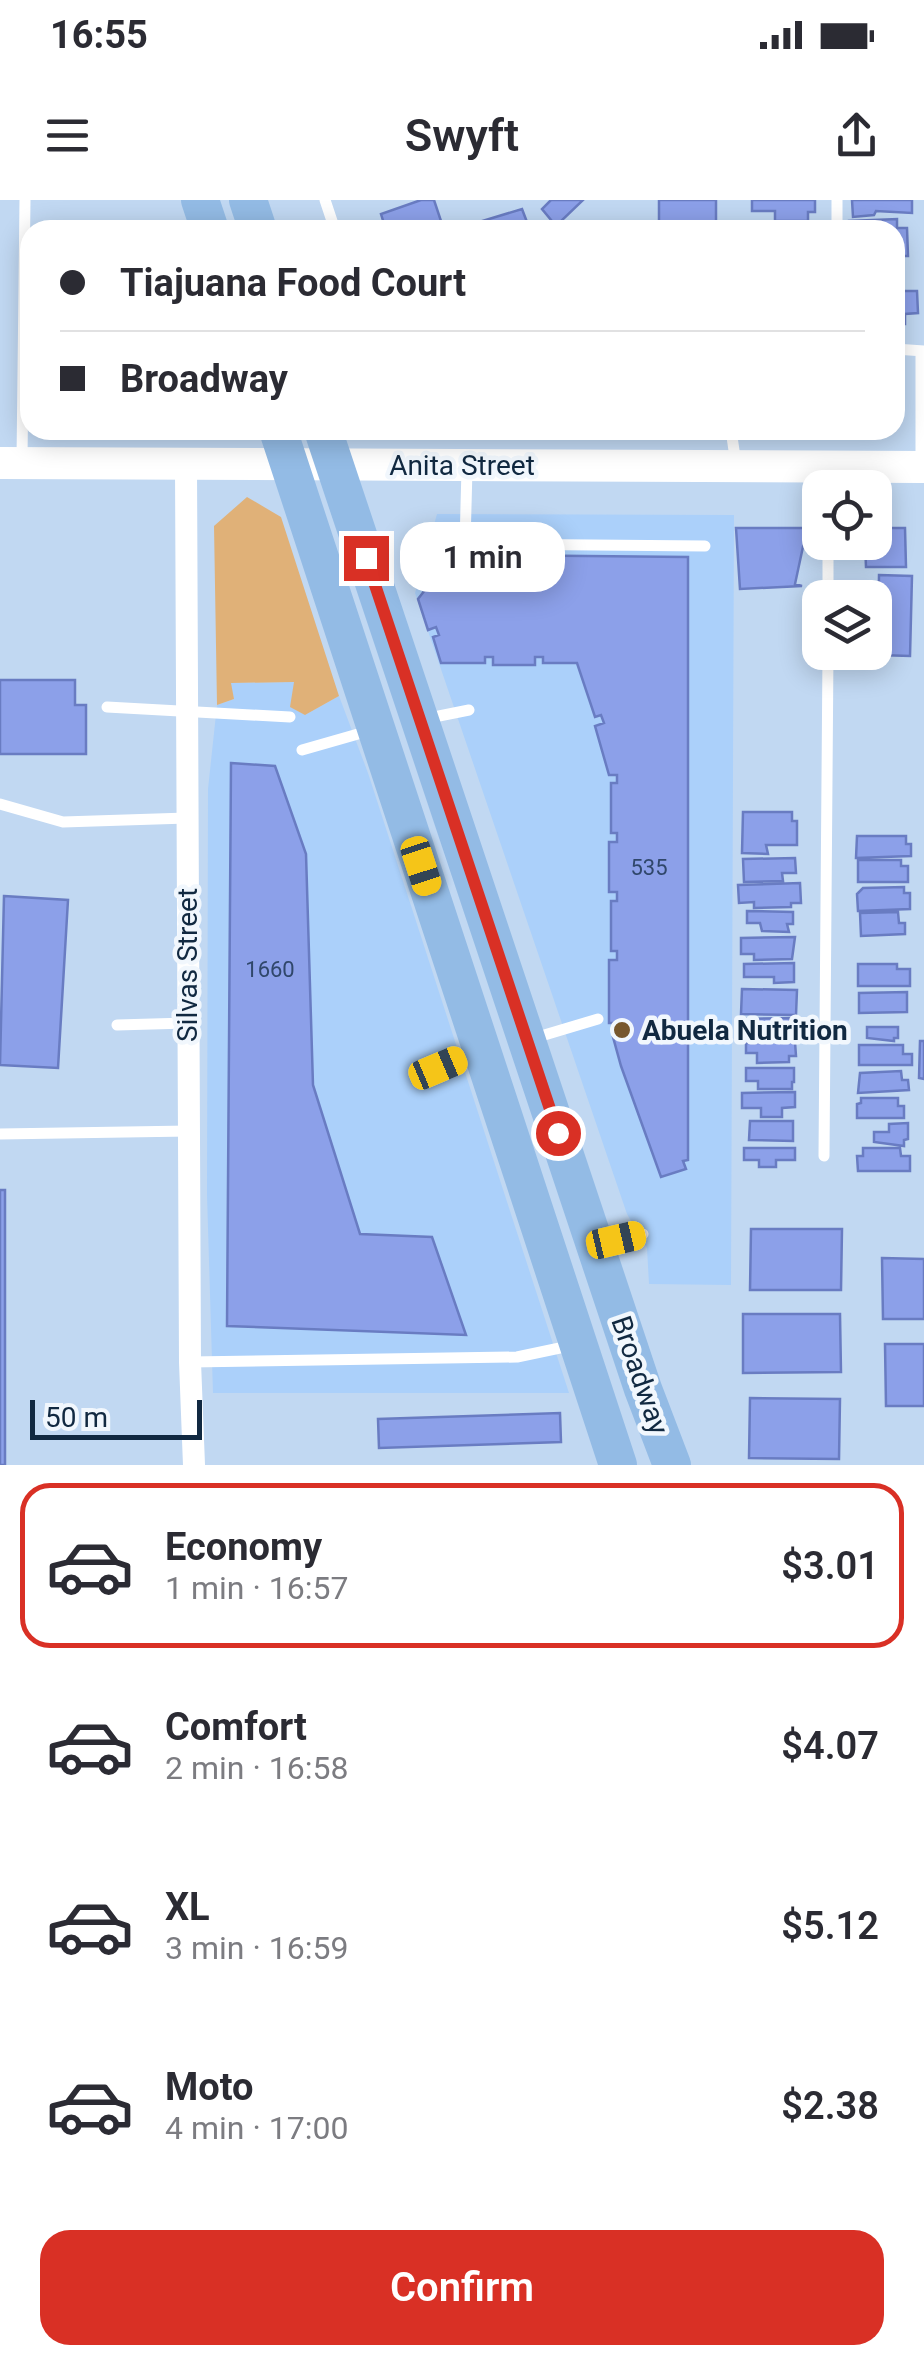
<!DOCTYPE html>
<meta charset="utf-8">
<style>
:root{--surface:#fff;--page:#f2f2f3;--text:#2b2b33;--muted:#7c7c81;--line:#e1e1e2;--accent:#d93025}
body{margin:0;font-family:Roboto,sans-serif;background:var(--page);color:var(--text);height:100vh;display:flex;flex-direction:column;font-size:38px;white-space:nowrap}
*{box-sizing:border-box;margin:0}
p{font-size:32px;color:var(--muted)}
.icon{flex:none;width:55px;height:55px;fill:none;stroke:currentColor;stroke-width:2;stroke-linecap:round;stroke-linejoin:round}
.map{position:relative;height:1265px;overflow:hidden}
.side{display:flex;flex-direction:column;background:var(--surface);flex:1}
.side>*{flex:none}
.guide{position:absolute;left:20px;top:20px;width:885px;height:220px;border-radius:30px;box-shadow:0 5px 25px #0003;display:grid;align-content:center;height:220px;padding:0 40px;background:var(--surface)}
.controls{position:absolute;left:802px;top:270px;display:grid;gap:20px}
.controls a{display:grid;place-items:center;width:90px;height:90px;border-radius:20px;background:var(--surface);box-shadow:0 5px 25px #0003;font-size:50px}
.scale{position:absolute;left:30px;bottom:25px;width:172px;box-sizing:border-box;padding-left:10px;border:5px solid #112941;border-top:0;font-size:28px;line-height:35px;white-space:nowrap;color:#112941;-webkit-text-stroke:8px #f1f7fd;paint-order:stroke}
.end{position:absolute;width:45px;height:45px;margin:-22px;border:12px solid #d93025;background:#fff;box-shadow:0 0 0 5px #fff}
.from{border-radius:50%}
.bubble{position:absolute;height:70px;border-radius:30px;background:var(--surface);box-shadow:0 5px 25px #0003;font-size:32px;font-weight:600;line-height:70px;text-align:center}
.car{position:absolute;width:30px;height:60px;margin:-30px -15px;border-radius:12px;box-shadow:0 0 8px 2px #0007;background:linear-gradient(#f5c518 24%,#345 0 40%,#f5c518 0 76%,#345 0 86%,#f5c518 0)}
.guide b{display:flex;align-items:center;gap:35px;height:95px;font-size:38px}
.guide b+b{border-top:2px solid var(--line)}
.guide i{width:25px;height:25px;background:var(--text)}
ul{padding:18px 0 0;list-style:none}
li{display:flex;align-items:center;gap:30px;height:165px;margin:0 20px 15px;padding:0 20px;border:5px solid transparent;border-radius:30px}
li div{flex:1}
li b{display:block;font-size:38px}
li em{font-style:normal;font-weight:600}
li.current{border-color:var(--accent)}
li>.icon{width:90px;height:90px;stroke-width:1.5}
.button{display:flex;gap:20px;margin-top:auto;padding:20px 40px}
.button a{flex:1;height:115px;border-radius:30px;background:var(--accent);color:#fff;font-size:40px;font-weight:600;line-height:115px;text-align:center}
.status{display:flex;justify-content:space-between;align-items:center;height:70px;padding:0 50px;background:var(--surface);direction:ltr}
.status svg{height:28px;fill:currentColor}
header{display:flex;justify-content:space-between;align-items:center;height:130px;padding:0 40px;background:var(--surface);font-size:45px;font-weight:600}
.map>svg:first-child{display:block}
</style>
<div class="status"><b>16:55</b><svg viewBox="0 0 49 12"><path d="M0 12V9h3v3zM5 12V6h3v6zM10 12V3h3v9zM15 12V0h3v12zM26 1h20v11H26zM47 4h2v5h-2z"/></svg></div>
<header><svg class="icon" aria-label="menu" viewBox="0 0 24 24"><path d="M4 6h16M4 12h16M4 18h16"/></svg>Swyft<svg class="icon" aria-label="share" viewBox="0 0 24 24"><path d="M12 15V3M7 8l5-5 5 5M5 13v7h14v-7"/></svg></header>
<div class="map">
<svg width="924" height="1265" viewBox="0 0 924 1265">
<rect width="100%" height="100%" fill="#c1d8f2"/>
<!-- built -->
<path fill="#abd0fa" d="M 437,314 L 734,315 L 731,1085 L 649,1084 L 647,1048 L 627,1014 L 415,393 Z
M 295,482 L 305,515 L 339,496 L 368,573 L 569,1193 L 213,1193 L 207,995 L 208,589 L 217,505 L 234,499 L 230,483 Z"/>
<!-- green -->
<path fill="#e0b178" d="M 247,297 L 281,317 L 339,496 L 305,515 L 290,507 L 294,482 L 231,483 L 234,499 L 217,505 L 214,326 Z"/>
<!-- building -->
<path fill="#8ca0e9" stroke="#697cc2" stroke-width="2.5" d="M 421,0 L 434,0 L 444,30 L 386,30 L 381,14 Z
M 551,0 L 583,0 L 556,26 L 542,9 Z
M 659,0 L 716,0 L 716,30 L 659,30 Z
M 752,0 L 815,0 L 815,12 L 808,12 L 808,21 L 775,21 L 775,11 L 752,11 Z
M 852,0 L 912,0 L 912,13 L 876,11 L 874,15 L 853,17 Z
M 522,9 L 530,30 L 471,30 L 469,25 Z
M 897,19 L 897,28 L 907,28 L 908,56 L 897,56 L 895,68 L 895,30 L 849,30 L 849,21 Z
M 895,91 L 917,91 L 918,113 L 905,114 L 905,124 L 895,124 Z
M 736,328 L 807,328 L 795,384 L 802,386 L 740,389 Z
M 875,328 L 905,328 L 906,367 L 866,367 L 865,342 L 875,342 Z
M 481,355 L 688,357 L 688,960 L 683,961 L 686,969 L 661,977 L 621,866 L 613,837 L 619,835 L 617,823 L 609,823 L 609,760 L 617,760 L 617,751 L 611,751 L 611,701 L 617,701 L 617,692 L 609,692 L 609,642 L 617,642 L 617,633 L 611,633 L 611,583 L 617,583 L 617,575 L 609,575 L 595,526 L 604,523 L 601,515 L 595,517 L 577,463 L 543,463 L 543,457 L 535,457 L 535,465 L 493,465 L 493,457 L 485,457 L 485,463 L 441,463 L 433,437 L 439,435 L 436,427 L 428,430 L 418,399 L 432,381 L 439,387 L 444,380 L 440,377 L 455,357 Z
M 879,375 L 912,376 L 910,456 L 878,455 Z
M 0,480 L 75,480 L 75,505 L 86,505 L 86,554 L 0,554 Z
M 231,563 L 275,566 L 306,654 L 313,885 L 360,1034 L 432,1037 L 466,1135 L 227,1126 Z
M 743,612 L 792,612 L 792,621 L 797,621 L 797,645 L 766,645 L 768,654 L 742,653 Z
M 857,636 L 906,636 L 906,644 L 911,644 L 911,656 L 856,658 Z
M 795,658 L 796,673 L 782,673 L 783,681 L 744,682 L 743,659 Z
M 858,660 L 901,660 L 901,666 L 908,666 L 908,682 L 858,682 Z
M 800,683 L 801,703 L 791,703 L 791,707 L 754,708 L 754,702 L 739,703 L 738,685 Z
M 904,687 L 904,693 L 910,693 L 910,709 L 858,711 L 857,694 L 863,688 Z
M 4,696 L 68,700 L 58,868 L 0,865 Z
M 747,711 L 793,712 L 793,724 L 787,724 L 789,732 L 762,731 L 760,723 L 747,723 Z
M 898,712 L 899,723 L 905,723 L 905,734 L 861,736 L 860,713 Z
M 795,737 L 792,759 L 754,760 L 754,754 L 741,754 L 741,738 Z
M 794,763 L 794,782 L 774,783 L 774,777 L 744,777 L 744,764 Z
M 858,764 L 897,764 L 897,769 L 910,769 L 910,786 L 858,786 Z
M 742,789 L 797,790 L 796,815 L 741,814 Z
M 907,792 L 907,812 L 859,813 L 859,793 Z
M 794,818 L 794,832 L 788,832 L 788,839 L 768,839 L 768,831 L 741,831 L 741,819 Z
M 867,827 L 898,827 L 898,838 L 894,838 L 894,841 L 867,838 Z
M 920,841 L 924,841 L 924,879 L 919,878 Z
M 795,842 L 796,856 L 789,856 L 789,862 L 757,863 L 757,853 L 746,853 L 746,843 Z
M 859,845 L 903,845 L 903,854 L 912,854 L 912,865 L 859,865 Z
M 746,868 L 794,868 L 794,882 L 792,882 L 792,889 L 758,889 L 758,881 L 746,881 Z
M 901,871 L 902,880 L 908,880 L 909,890 L 858,893 L 860,873 Z
M 795,892 L 795,907 L 782,908 L 782,917 L 761,917 L 761,908 L 742,908 L 742,893 Z
M 861,898 L 898,898 L 898,906 L 904,906 L 904,918 L 857,918 L 857,904 L 861,903 Z
M 750,921 L 793,921 L 793,941 L 749,940 Z
M 908,923 L 908,939 L 904,940 L 904,946 L 874,942 L 874,932 L 889,932 L 889,924 Z
M 744,948 L 795,948 L 795,960 L 776,960 L 776,967 L 759,967 L 759,960 L 744,960 Z
M 863,948 L 900,948 L 901,956 L 910,956 L 910,971 L 858,971 L 857,956 L 863,956 Z
M 0,990 L 5,990 L 5,1265 L 0,1265 Z
M 751,1029 L 842,1029 L 841,1090 L 750,1090 Z
M 882,1058 L 924,1059 L 924,1119 L 883,1119 Z
M 743,1114 L 840,1114 L 841,1172 L 743,1173 Z
M 885,1144 L 924,1144 L 924,1206 L 886,1206 Z
M 750,1198 L 840,1199 L 839,1259 L 749,1258 Z
M 560,1213 L 561,1242 L 379,1248 L 378,1219 Z"/>
<g fill="none" stroke-linecap="round" stroke-linejoin="round">
<!-- lane -->
<path stroke="#fff" stroke-width="11" d="M 325,0 L 335,30
M 837,0 L 837,30
M 895,149 L 924,151
M 921,151 L 921,262
M 731,230 L 736,264
M 22,259 L 25,0
M 467,269 L 465,344 L 705,346
M 828,398 L 828,342
M 107,507 L 290,517
M 424,519 L 469,510
M 302,550 L 372,530
M 0,604 L 63,622 L 187,618
M 117,825 L 187,823
M 531,839 L 598,819
M 418,876 L 477,851
M 0,934 L 189,931
M 824,956 L 828,452
M 599,1043 L 643,1034
M 190,1162 L 517,1157 L 574,1145"/>
<!-- street -->
<path stroke="#fff" stroke-width="22" d="M 186,266 L 190,1162 L 194,1265"/>
<!-- secondary -->
<path stroke="#fff" stroke-width="32" d="M 0,263 L 924,267"/>
<!-- primary -->
<path stroke="#93bbe5" stroke-width="38" d="M 200,0 L 210,30
M 248,0 L 258,30
M 278,230 L 618,1265
M 323,230 L 643,1189 L 672,1265"/>
</g>
<g fill="none" stroke-linecap="round" stroke-linejoin="round">
<!-- route -->
<path stroke="#d93025" stroke-width="12" d="M 366,358 L 558,933"/>
</g>
<!-- markers -->
<circle fill="#77572d" stroke="#f1f7fd" stroke-width="4" cx="622" cy="830" r="10"/>
<g text-anchor="middle" dominant-baseline="central" stroke-width="9" stroke-linejoin="round" paint-order="stroke">
<!-- number labels -->
<g font-size="22" fill="#30476b">
<text x="649" y="667">535</text>
<text x="270" y="769">1660</text>
</g>
<!-- street labels -->
<g font-size="28" fill="#112941" stroke="#f1f7fd">
<text x="462" y="265">Anita Street</text>
<text transform="translate(187 765) rotate(-90)">Silvas Street</text>
<text transform="translate(640 1175) rotate(71)">Broadway</text>
</g>
<!-- poi labels -->
<g font-size="28" font-weight="bold" fill="#112941" stroke="#f1f7fd" text-anchor="start">
<text x="642" y="830">Abuela Nutrition</text>
</g>
</g>
</svg>
<div class="controls">
<a><svg class="icon" aria-label="locate" viewBox="0 0 24 24"><circle cx="12" cy="12" r="6"/><path d="M12 2v4M12 18v4M2 12h4M18 12h4"/></svg></a>
<a><svg class="icon" aria-label="layers" viewBox="0 0 24 24"><path d="M12 4l9 5-9 5-9-5zM3 14l9 5 9-5"/></svg></a>
</div>
<div class="scale">50 m</div>
<i class="end from" style="left:558px;top:933px"></i>
<i class="end" style="left:366px;top:358px"></i>
<div class="bubble" style="left:400px;top:322px;width:165px">1 min</div>
<i class="car" style="left:421px;top:666px;rotate:162deg"></i>
<i class="car" style="left:438px;top:868px;rotate:67deg"></i>
<i class="car" style="left:616px;top:1040px;rotate:77deg"></i>
<div class="guide">
<b><i class="from"></i>Tiajuana Food Court</b>
<b><i></i>Broadway</b>
</div>
</div>
<section class="side">
<ul>
<li class="current"><svg class="icon" aria-label="car" viewBox="0 0 24 24"><path d="M5 17H2v-5l4-1 3-4h7l3 4 3 1v5h-3M9 17h6M6 11h13"/><circle cx="7" cy="17" r="2"/><circle cx="17" cy="17" r="2"/></svg><div><b>Economy</b><p>1 min · 16:57</p></div><em>$3.01</em></li>
<li><svg class="icon" aria-label="car" viewBox="0 0 24 24"><path d="M5 17H2v-5l4-1 3-4h7l3 4 3 1v5h-3M9 17h6M6 11h13"/><circle cx="7" cy="17" r="2"/><circle cx="17" cy="17" r="2"/></svg><div><b>Comfort</b><p>2 min · 16:58</p></div><em>$4.07</em></li>
<li><svg class="icon" aria-label="car" viewBox="0 0 24 24"><path d="M5 17H2v-5l4-1 3-4h7l3 4 3 1v5h-3M9 17h6M6 11h13"/><circle cx="7" cy="17" r="2"/><circle cx="17" cy="17" r="2"/></svg><div><b>XL</b><p>3 min · 16:59</p></div><em>$5.12</em></li>
<li><svg class="icon" aria-label="car" viewBox="0 0 24 24"><path d="M5 17H2v-5l4-1 3-4h7l3 4 3 1v5h-3M9 17h6M6 11h13"/><circle cx="7" cy="17" r="2"/><circle cx="17" cy="17" r="2"/></svg><div><b>Moto</b><p>4 min · 17:00</p></div><em>$2.38</em></li>
</ul>
<div class="button"><a>Confirm</a></div>
</section>
